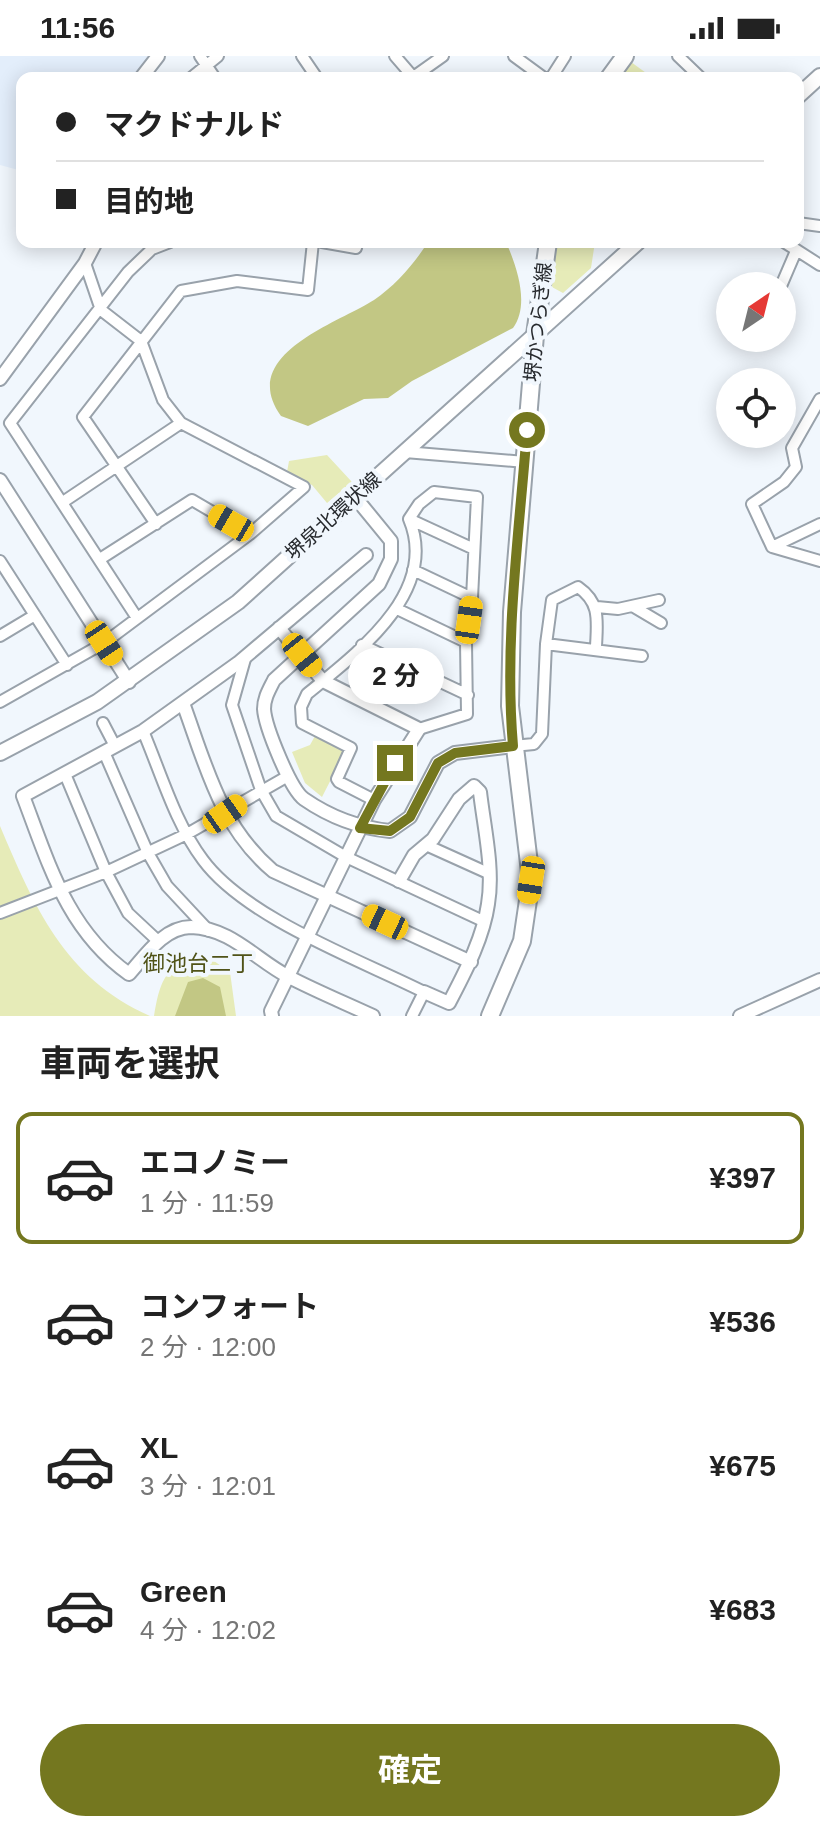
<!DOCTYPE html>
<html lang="ja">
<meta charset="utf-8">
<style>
:root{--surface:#fff;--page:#f6f6f6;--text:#222;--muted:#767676;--line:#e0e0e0;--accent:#74771f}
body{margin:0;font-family:Helvetica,"Noto Sans JP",sans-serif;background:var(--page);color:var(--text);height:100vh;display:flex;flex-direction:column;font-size:30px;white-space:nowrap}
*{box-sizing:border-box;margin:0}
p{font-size:26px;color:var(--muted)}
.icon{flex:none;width:44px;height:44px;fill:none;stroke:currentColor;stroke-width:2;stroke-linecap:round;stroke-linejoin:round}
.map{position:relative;height:960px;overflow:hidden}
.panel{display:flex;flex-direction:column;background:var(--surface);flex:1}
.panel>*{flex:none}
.guide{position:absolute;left:16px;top:16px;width:788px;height:176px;border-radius:16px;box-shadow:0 4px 20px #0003;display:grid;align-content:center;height:176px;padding:0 40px;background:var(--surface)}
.needle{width:52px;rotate:35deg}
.controls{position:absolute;left:716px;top:216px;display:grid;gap:16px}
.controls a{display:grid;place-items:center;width:80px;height:80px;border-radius:50%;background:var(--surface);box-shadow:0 4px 20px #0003;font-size:40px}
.end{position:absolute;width:36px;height:36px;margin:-18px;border:10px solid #74771f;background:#fff;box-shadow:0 0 0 4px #fff}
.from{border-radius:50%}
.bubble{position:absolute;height:56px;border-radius:28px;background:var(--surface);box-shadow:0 4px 20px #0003;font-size:26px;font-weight:700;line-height:56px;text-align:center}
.car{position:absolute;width:24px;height:48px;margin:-24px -12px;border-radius:10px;box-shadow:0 0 6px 2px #0007;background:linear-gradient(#f5c518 24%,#345 0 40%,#f5c518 0 76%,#345 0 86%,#f5c518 0)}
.guide b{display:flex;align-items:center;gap:28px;height:76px;font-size:30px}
.guide b+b{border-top:2px solid var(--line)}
.guide i{width:20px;height:20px;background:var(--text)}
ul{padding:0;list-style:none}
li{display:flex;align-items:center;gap:24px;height:132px;margin:0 16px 12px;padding:0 24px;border:4px solid transparent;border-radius:16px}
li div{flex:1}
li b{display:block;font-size:30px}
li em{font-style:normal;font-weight:700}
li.current{border-color:var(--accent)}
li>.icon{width:72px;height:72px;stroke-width:1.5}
h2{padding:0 40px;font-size:36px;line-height:96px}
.button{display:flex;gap:16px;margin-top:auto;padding:16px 40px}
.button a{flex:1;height:92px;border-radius:48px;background:var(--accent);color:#fff;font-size:32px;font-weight:700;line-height:92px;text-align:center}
.status{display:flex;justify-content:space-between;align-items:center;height:56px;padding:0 40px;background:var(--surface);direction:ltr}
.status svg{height:22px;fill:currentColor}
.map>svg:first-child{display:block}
</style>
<div class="status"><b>11:56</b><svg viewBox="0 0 49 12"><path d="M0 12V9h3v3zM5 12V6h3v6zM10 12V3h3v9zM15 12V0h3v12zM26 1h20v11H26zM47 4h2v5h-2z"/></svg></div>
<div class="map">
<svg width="820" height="960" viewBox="0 0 820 960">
<rect width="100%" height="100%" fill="#f1f7fd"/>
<!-- built -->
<path fill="#e3eefb" d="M 0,0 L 148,0 L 133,22 L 22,22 L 22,115 L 0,109 Z"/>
<!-- green -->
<path fill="#e6ebb8" d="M 631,6 L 653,22 L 620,22 Z
M 556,186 L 595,186 L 591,212 L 563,237 L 550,230 Z
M 327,399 L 352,426 L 327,447 L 312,429 L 287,416 L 289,405 Z
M 315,680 L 343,693 L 344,698 L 322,741 L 305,727 L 292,696 L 310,689 Z
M 0,770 C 34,850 64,922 150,960 L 0,960 Z
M 197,901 L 211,903 L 230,916 L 236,960 L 154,960 C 159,930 164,908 197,901 Z"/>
<!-- water -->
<path fill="#c2c784" d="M 428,186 L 506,186 C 517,211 530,249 513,272 L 412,325 L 388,342 L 364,343 L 308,370 L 281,360 C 237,299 336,268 374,244 C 396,229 414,208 428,186 Z
M 203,922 L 220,931 L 226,960 L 175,960 L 188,926 Z"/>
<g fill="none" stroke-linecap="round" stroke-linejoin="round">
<defs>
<path id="minor" d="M 200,0 L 215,22
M 302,0 L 317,22
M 395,0 L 414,22
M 514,0 L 544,22
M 678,0 L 701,22
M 191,22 L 218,0
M 412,22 L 443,0
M 551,22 L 565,0
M 798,167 L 820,170
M 322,186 L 356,192 L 356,186
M 784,186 L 820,209
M 781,230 L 796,195
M 820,343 L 792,392 L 796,411 L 784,426 L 752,448 L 772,491 L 820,468
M 405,396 L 525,406
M 63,446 L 181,367
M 409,463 L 474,493
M 156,468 L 83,361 L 181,235 L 237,225 L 308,234 L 313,186
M 772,491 L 820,505
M 100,503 L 192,444 L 250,478
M 0,505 L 67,609
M 413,514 L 472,542
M 597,551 L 618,553 L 659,544
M 634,551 L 661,567
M 397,553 L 466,586
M 137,562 L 10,367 L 128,216 L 152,193 L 170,186
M 0,580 L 35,559
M 546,588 L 642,600
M 362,589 L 468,639
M 245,603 L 232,649 L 261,734 L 276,760 L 346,801 L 483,865
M 0,646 L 104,587 L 250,478 L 304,431 L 181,367 L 163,344 L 141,285 L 101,254 L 85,207
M 103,667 L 115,690
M 143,675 C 161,717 175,767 203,804 C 246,862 358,903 424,936 L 412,960
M 513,690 L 534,688 L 542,678 L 546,588 L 552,544 L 578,531 C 601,547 597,565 596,591
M 104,696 L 148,797 L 167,830 L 209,875
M 65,718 L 106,816 L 128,857 L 158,885
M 374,744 L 339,726 L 337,723 L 351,692 L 302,667 L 301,651 L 307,638 C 357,597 440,536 409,463 L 419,448 L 434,436 L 477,441 L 472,542 L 466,586 L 467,658 L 419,673
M 426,789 L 488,817
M 0,857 L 106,816 L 187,778 L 288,720"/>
<path id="tertiary" d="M 141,22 L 158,0
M 0,323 L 85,207 L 96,186
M 0,424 L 129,626
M 355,441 L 391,485 L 391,503 L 379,528 L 274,624 C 269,634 264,642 264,653 C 265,670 290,733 304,743 C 330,761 360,772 390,775 L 410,761 L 438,707 L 455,697 L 513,690
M 366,499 L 238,607 L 143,675 L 23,740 C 49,808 67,874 129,918 C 145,900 164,871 191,871 C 231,872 256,904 289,921 C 316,935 345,947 373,960
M 183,647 C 206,710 220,770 273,815 L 471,906
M 399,825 L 414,799 L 433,783 L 459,743 L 474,730 L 480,736 C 484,771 494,813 488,848 C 483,883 465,916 449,947 L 424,936
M 272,960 L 271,955 L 374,744 L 419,673 L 323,625 L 279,572
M 740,960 L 820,924"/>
<path id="secondary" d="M 798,40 L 820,20
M 0,697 L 97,646 L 238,546 L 638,186"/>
<path id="primary" d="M 609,22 L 625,0
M 490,960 L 522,885 L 531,824 L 510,650 L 512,556 L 535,279 L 548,186"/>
</defs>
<!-- minor casing -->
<use href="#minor" stroke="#99a2ab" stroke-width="14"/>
<!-- tertiary casing -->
<use href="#tertiary" stroke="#99a2ab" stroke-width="16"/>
<!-- secondary casing -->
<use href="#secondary" stroke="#99a2ab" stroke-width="18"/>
<!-- primary casing -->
<use href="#primary" stroke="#99a2ab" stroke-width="20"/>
<!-- minor -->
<use href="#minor" stroke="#fff" stroke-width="10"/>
<!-- tertiary -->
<use href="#tertiary" stroke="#fff" stroke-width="12"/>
<!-- secondary -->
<use href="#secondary" stroke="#fff" stroke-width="14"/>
<!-- primary -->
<use href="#primary" stroke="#fff" stroke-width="16"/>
</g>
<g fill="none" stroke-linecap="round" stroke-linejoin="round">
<!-- route -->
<path stroke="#74771f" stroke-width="10" d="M 395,707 L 360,772 L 390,775 L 410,761 L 438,707 L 455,697 L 513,690 C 504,585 519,479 527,374"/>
</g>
<g text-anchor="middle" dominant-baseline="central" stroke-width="8" stroke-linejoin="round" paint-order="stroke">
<!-- street labels -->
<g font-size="20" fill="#272a2e" stroke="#f1f7fd">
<text transform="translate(538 266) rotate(-84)">堺かつらぎ線</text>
<text transform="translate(333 460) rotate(-42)">堺泉北環状線</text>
</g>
<!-- neighbourhood labels -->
<g font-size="22" fill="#505318" stroke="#f1f7fd">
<text x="198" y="907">御池台二丁</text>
</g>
</g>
</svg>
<div class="controls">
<a><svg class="needle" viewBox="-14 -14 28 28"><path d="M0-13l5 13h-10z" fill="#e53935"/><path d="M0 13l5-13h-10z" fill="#767676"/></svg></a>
<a><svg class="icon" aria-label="locate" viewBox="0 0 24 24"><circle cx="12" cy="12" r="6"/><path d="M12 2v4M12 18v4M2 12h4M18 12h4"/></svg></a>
</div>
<i class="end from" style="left:527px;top:374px"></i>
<i class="end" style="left:395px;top:707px"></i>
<div class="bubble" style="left:348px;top:592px;width:96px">2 分</div>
<i class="car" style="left:231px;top:467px;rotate:300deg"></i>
<i class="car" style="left:469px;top:564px;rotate:8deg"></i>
<i class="car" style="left:104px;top:587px;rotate:147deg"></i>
<i class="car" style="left:302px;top:599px;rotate:141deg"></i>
<i class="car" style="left:225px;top:758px;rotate:55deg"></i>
<i class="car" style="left:531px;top:824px;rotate:189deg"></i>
<i class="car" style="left:385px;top:866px;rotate:295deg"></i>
<div class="guide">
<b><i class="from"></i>マクドナルド</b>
<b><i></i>目的地</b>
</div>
</div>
<section class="panel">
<h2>車両を選択</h2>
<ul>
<li class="current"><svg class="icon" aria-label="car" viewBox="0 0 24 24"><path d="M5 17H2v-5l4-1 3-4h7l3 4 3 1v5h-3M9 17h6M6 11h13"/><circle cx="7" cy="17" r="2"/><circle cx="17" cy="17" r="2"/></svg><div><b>エコノミー</b><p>1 分 · 11:59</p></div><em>¥397</em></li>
<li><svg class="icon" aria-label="car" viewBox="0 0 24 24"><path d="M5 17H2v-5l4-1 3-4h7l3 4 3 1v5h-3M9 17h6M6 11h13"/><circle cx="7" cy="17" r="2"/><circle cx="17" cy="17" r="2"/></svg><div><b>コンフォート</b><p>2 分 · 12:00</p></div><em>¥536</em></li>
<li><svg class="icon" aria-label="car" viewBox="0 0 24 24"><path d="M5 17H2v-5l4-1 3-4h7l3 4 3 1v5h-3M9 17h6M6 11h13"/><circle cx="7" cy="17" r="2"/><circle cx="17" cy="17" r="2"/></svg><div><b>XL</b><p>3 分 · 12:01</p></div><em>¥675</em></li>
<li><svg class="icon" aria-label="car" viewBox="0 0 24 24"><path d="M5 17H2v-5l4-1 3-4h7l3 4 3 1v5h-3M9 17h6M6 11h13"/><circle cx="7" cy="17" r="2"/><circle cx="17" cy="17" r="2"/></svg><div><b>Green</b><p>4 分 · 12:02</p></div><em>¥683</em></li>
</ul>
<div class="button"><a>確定</a></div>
</section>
